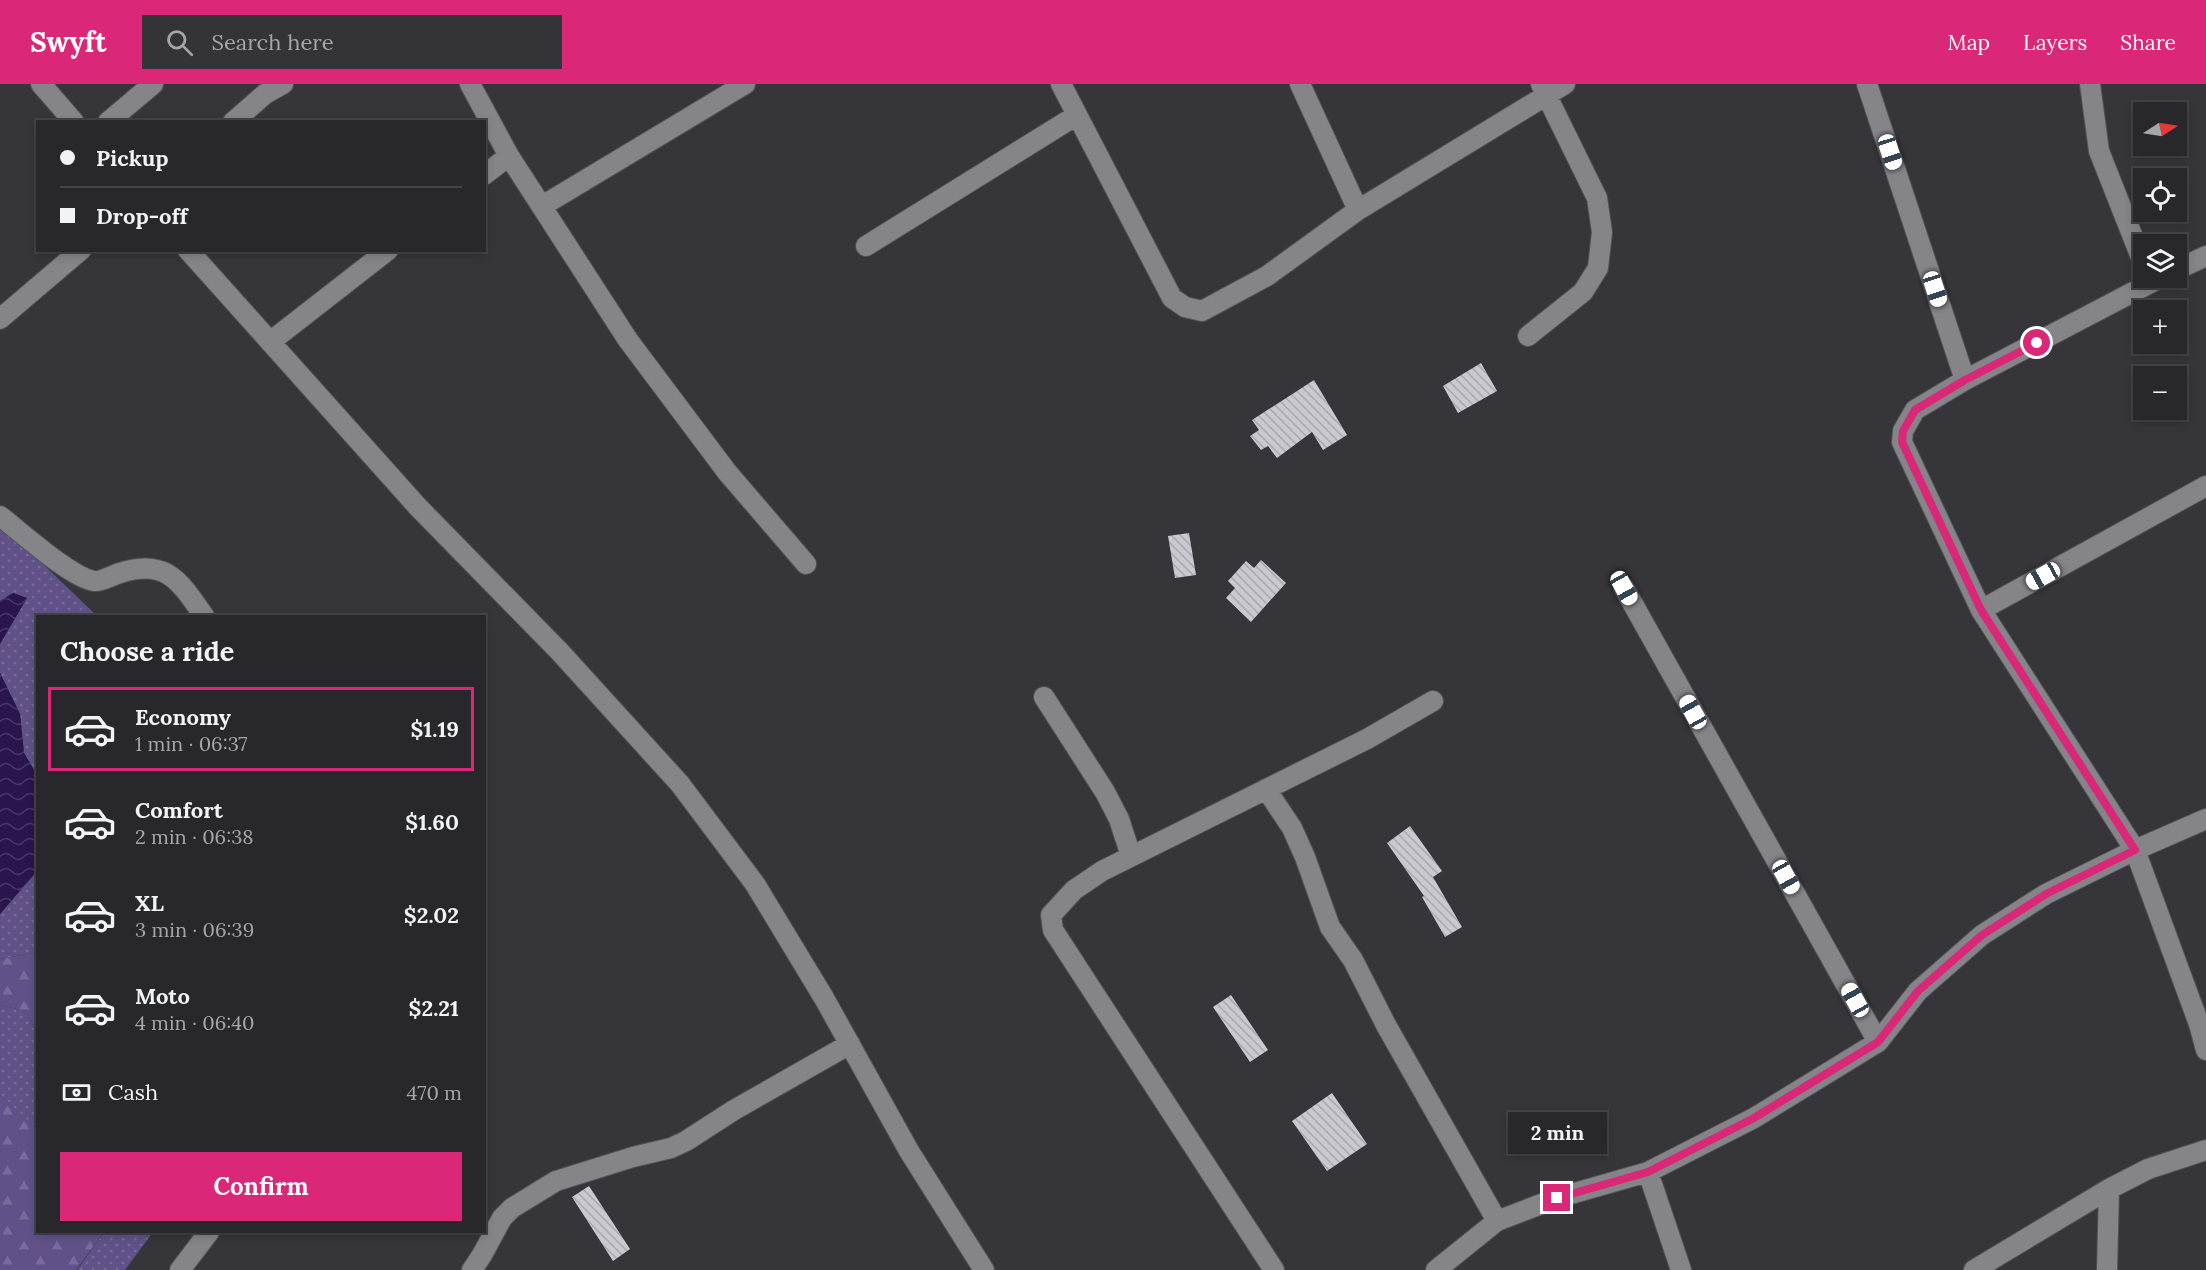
<!DOCTYPE html>
<meta charset="utf-8">
<style>
:root{--surface:#28282c;--page:#343438;--text:#f1f3f6;--muted:#a5a6a9;--line:#444448;--accent:#db2777}
body{margin:0;font-family:Lora,serif;background:var(--page);color:var(--text);height:100vh;display:flex;flex-direction:column;font-size:22px;white-space:nowrap}
*{box-sizing:border-box;margin:0}
p{font-size:20px;color:var(--muted)}
.icon{flex:none;width:33px;height:33px;fill:none;stroke:currentColor;stroke-width:2;stroke-linecap:round;stroke-linejoin:round}
.map{position:relative;flex:1;overflow:hidden}
.drawer{position:absolute;left:36px;top:531px;width:450px;height:618px;display:flex;flex-direction:column;background:var(--surface);border-radius:0px;box-shadow:0 3px 9px #0003,0 0 0 2px var(--line)}
.drawer>*{flex:none}
.top-card{position:absolute;left:36px;top:36px;width:450px;height:132px;border-radius:0px;box-shadow:0 3px 9px #0003,0 0 0 2px var(--line);display:grid;align-content:center;height:132px;padding:0 24px;background:var(--surface)}
.needle{width:39px;rotate:78deg}
.buttons{position:absolute;left:2133px;top:18px;display:grid;gap:12px}
.buttons a{display:grid;place-items:center;width:54px;height:54px;border-radius:0px;background:var(--surface);box-shadow:0 3px 9px #0003,0 0 0 2px var(--line);font-size:30px}
.end{position:absolute;width:27px;height:27px;margin:-14px;border:8px solid #db2777;background:#fff;box-shadow:0 0 0 3px #fff}
.from{border-radius:50%}
.bubble{position:absolute;height:42px;border-radius:0px;background:var(--surface);box-shadow:0 3px 9px #0003,0 0 0 2px var(--line);font-size:20px;font-weight:700;line-height:42px;text-align:center}
.car{position:absolute;width:18px;height:36px;margin:-18px -9px;border-radius:8px;box-shadow:0 0 4px 2px #0007;background:linear-gradient(#fff 24%,#345 0 40%,#fff 0 76%,#345 0 86%,#fff 0)}
.top-card b{display:flex;align-items:center;gap:21px;height:57px;font-size:22px}
.top-card b+b{border-top:2px solid var(--line)}
.top-card i{width:15px;height:15px;background:var(--text)}
ul{padding:0;list-style:none}
li{display:flex;align-items:center;gap:18px;height:84px;margin:0 12px 9px;padding:0 12px;border:3px solid transparent;border-radius:0px}
li div{flex:1}
li b{display:block;font-size:22px}
li em{font-style:normal;font-weight:700}
li.current{border-color:var(--accent)}
li>.icon{width:54px;height:54px;stroke-width:1.5}
h2{padding:0 24px;font-size:27px;line-height:72px}
.pay{display:flex;align-items:center;gap:15px;height:66px;padding:0 24px;font-size:22px}
.pay p{margin-inline-start:auto}
.action{display:flex;gap:12px;margin-top:auto;padding:12px 24px}
.action a{flex:1;height:69px;border-radius:0px;background:var(--accent);color:#fff;font-size:24px;font-weight:700;line-height:69px;text-align:center}
header{display:flex;align-items:center;gap:36px;box-sizing:border-box;height:84px;padding:0 30px;background:var(--accent);color:#fff}
header strong{font-size:28px}
nav{display:flex;gap:33px;margin-inline-start:auto;font-size:21px}
.search{width:420px;height:54px;background:var(--page);display:flex;align-items:center;gap:15px;box-sizing:border-box;padding:0 21px;border-radius:0px;color:var(--muted);font-size:22px}
.map>svg:first-child{display:block}
</style>
<header>
<strong>Swyft</strong>
<div class="search"><svg class="icon" aria-label="search" viewBox="0 0 24 24"><circle cx="10" cy="10" r="6"/><path d="M15 15l6 6"/></svg>Search here</div>
<nav><a>Map</a><a>Layers</a><a>Share</a></nav>
</header>
<div class="map">
<svg width="2206" height="1186" viewBox="0 0 2206 1186">
<defs>
<pattern id="grass-dots" width="8" height="8" patternUnits="userSpaceOnUse" patternTransform="scale(1.5)"><rect width="8" height="8" fill="#605289"/><path d="M2 2h.1M6 6h.1" fill="none" stroke="#776b9a" stroke-width="1.8" stroke-linecap="round"/></pattern>
<pattern id="forest-firs" width="22" height="20" patternUnits="userSpaceOnUse" patternTransform="scale(1.5)"><rect width="22" height="20" fill="#605289"/><path d="M5 1l3.5 6h-7zM16 11l3.5 6h-7z" fill="#776b9a"/></pattern>
<pattern id="water-waves" width="16" height="10" patternUnits="userSpaceOnUse" patternTransform="scale(1.5)"><rect width="16" height="10" fill="#29164e"/><path d="M0 5q4-4 8 0t8 0" fill="none" stroke="#483868"/></pattern>
<pattern id="building-back-hatch" width="6" height="6" patternUnits="userSpaceOnUse" patternTransform="scale(1.5)"><rect width="6" height="6" fill="#cac9cf"/><path d="M-1 5l2 2M0 0l6 6M5-1l2 2" fill="none" stroke="#a9a8ad"/></pattern>
</defs>
<rect width="100%" height="100%" fill="#36363a"/>
<!-- grass -->
<path fill="url(#grass-dots)" d="M 0,445 L 18,456 L 97,532 L 38,532 L 37,691 L 24,669 L 20,630 L 0,589 L 0,560 L 27,514 L 13,509 L 0,517 Z
M 37,787 L 37,868 L 0,875 L 0,830 Z
M 0,921 L 25,927 L 37,949 L 37,1045 L 0,1011 Z
M 104,1148 L 153,1148 L 125,1186 L 77,1186 Z"/>
<!-- forest -->
<path fill="url(#forest-firs)" d="M 37,868 L 38,868 L 37,949 L 25,927 L 0,921 L 0,875 Z
M 0,1011 L 37,1044 L 38,1148 L 104,1148 L 76,1186 L 0,1186 Z"/>
<!-- water -->
<path fill="url(#water-waves)" d="M 13,509 L 27,514 L 0,560 L 0,517 Z
M 0,589 L 20,630 L 24,669 L 37,691 L 37,787 L 0,830 Z"/>
<!-- building -->
<path fill="url(#building-back-hatch)" d="M 1481,279 L 1497,307 L 1458,329 L 1443,302 Z
M 1314,296 L 1347,351 L 1323,366 L 1312,348 L 1277,374 L 1268,362 L 1261,366 L 1250,352 L 1259,346 L 1252,336 Z
M 1189,449 L 1196,491 L 1175,494 L 1168,452 Z
M 1261,476 L 1286,499 L 1251,538 L 1226,514 L 1235,504 L 1228,497 L 1246,477 L 1254,484 Z
M 1410,742 L 1442,787 L 1433,793 L 1462,843 L 1445,853 L 1422,813 L 1424,812 L 1387,759 Z
M 1231,911 L 1268,966 L 1250,978 L 1213,923 Z
M 1332,1009 L 1367,1060 L 1327,1087 L 1292,1037 Z
M 589,1102 L 630,1165 L 613,1177 L 572,1113 Z"/>
<g fill="none" stroke-linecap="round" stroke-linejoin="round">
<defs>
<path id="minor" d="M 41,0 L 74,38
M 470,0 L 509,72 L 628,256 L 727,388 L 806,480
M 1061,0 L 1172,214 L 1185,223 L 1202,227 L 1267,192 L 1358,126 L 1565,0
M 1300,0 L 1358,126
M 1867,0 L 1965,296
M 2090,0 L 2099,67 L 2144,181
M 108,38 L 153,0
M 233,38 L 265,10 L 283,0
M 484,91 L 509,72
M 542,122 L 745,0
M 866,162 L 1077,31
M 188,166 L 418,423 L 560,568 L 680,700 L 755,800 L 824,914 L 909,1067 L 984,1186
M 2176,186 L 2206,172
M 2160,194 L 1965,296 L 1915,326 L 1903,347 L 1902,358 L 1981,526 L 2135,766 L 2199,940 L 2206,966
M 0,235 L 81,166
M 1528,252 L 1583,208 L 1598,184 L 1602,148 L 1597,114 L 1541,0
M 270,258 L 388,166
M 0,432 C 21,448 70,493 94,497 C 102,498 112,491 120,489 C 167,474 180,498 204,532
M 1624,504 L 1878,958
M 1981,526 L 2206,402
M 1044,613 L 1105,708 L 1119,735 L 1131,772
M 1266,705 L 1292,744 L 1305,773 L 1330,843 L 1353,876 L 1386,941 L 1497,1137
M 1648,1088 L 1681,1186
M 180,1186 L 209,1148
M 472,1186 L 482,1171 L 502,1134 L 512,1124 L 556,1097 L 633,1073 L 671,1064 L 686,1057 L 734,1026 L 850,960
M 1274,1186 L 1053,846 L 1051,831 L 1074,806 L 1102,787 L 1367,655 L 1433,617
M 1436,1186 L 1497,1137 L 1557,1114 L 1648,1088 L 1754,1034 L 1878,958 L 1918,907 L 1982,851 L 2046,810 L 2135,766 L 2206,735
M 1974,1186 L 2109,1105 L 2148,1085 L 2206,1066
M 2107,1186 L 2109,1105"/>
</defs>
<!-- minor casing -->
<use href="#minor" stroke="#535255" stroke-width="22"/>
<!-- minor -->
<use href="#minor" stroke="#858489" stroke-width="20"/>
</g>
<g fill="none" stroke-linecap="round" stroke-linejoin="round">
<!-- route -->
<path stroke="#db2777" stroke-width="8" d="M 1557,1114 L 1648,1088 L 1754,1034 L 1878,958 L 1918,907 L 1982,851 L 2046,810 L 2135,766 L 1981,526 L 1902,358 L 1903,347 L 1915,326 L 1965,296 L 2037,259"/>
</g>
</svg>
<div class="buttons">
<a><svg class="needle" viewBox="-14 -14 28 28"><path d="M0-13l5 13h-10z" fill="#e53935"/><path d="M0 13l5-13h-10z" fill="#a5a6a9"/></svg></a>
<a><svg class="icon" aria-label="locate" viewBox="0 0 24 24"><circle cx="12" cy="12" r="6"/><path d="M12 2v4M12 18v4M2 12h4M18 12h4"/></svg></a>
<a><svg class="icon" aria-label="layers" viewBox="0 0 24 24"><path d="M12 4l9 5-9 5-9-5zM3 14l9 5 9-5"/></svg></a>
<a>+</a>
<a>−</a>
</div>
<i class="end from" style="left:2037px;top:259px"></i>
<i class="end" style="left:1557px;top:1114px"></i>
<div class="bubble" style="left:1508px;top:1028px;width:99px">2 min</div>
<i class="car" style="left:1890px;top:68px;rotate:162deg"></i>
<i class="car" style="left:1935px;top:205px;rotate:162deg"></i>
<i class="car" style="left:2043px;top:492px;rotate:241deg"></i>
<i class="car" style="left:1624px;top:504px;rotate:151deg"></i>
<i class="car" style="left:1693px;top:628px;rotate:331deg"></i>
<i class="car" style="left:1786px;top:793px;rotate:151deg"></i>
<i class="car" style="left:1855px;top:916px;rotate:331deg"></i>
<div class="top-card">
<b><i class="from"></i>Pickup</b>
<b><i></i>Drop-off</b>
</div>
<section class="drawer">
<h2>Choose a ride</h2>
<ul>
<li class="current"><svg class="icon" aria-label="car" viewBox="0 0 24 24"><path d="M5 17H2v-5l4-1 3-4h7l3 4 3 1v5h-3M9 17h6M6 11h13"/><circle cx="7" cy="17" r="2"/><circle cx="17" cy="17" r="2"/></svg><div><b>Economy</b><p>1 min · 06:37</p></div><em>$1.19</em></li>
<li><svg class="icon" aria-label="car" viewBox="0 0 24 24"><path d="M5 17H2v-5l4-1 3-4h7l3 4 3 1v5h-3M9 17h6M6 11h13"/><circle cx="7" cy="17" r="2"/><circle cx="17" cy="17" r="2"/></svg><div><b>Comfort</b><p>2 min · 06:38</p></div><em>$1.60</em></li>
<li><svg class="icon" aria-label="car" viewBox="0 0 24 24"><path d="M5 17H2v-5l4-1 3-4h7l3 4 3 1v5h-3M9 17h6M6 11h13"/><circle cx="7" cy="17" r="2"/><circle cx="17" cy="17" r="2"/></svg><div><b>XL</b><p>3 min · 06:39</p></div><em>$2.02</em></li>
<li><svg class="icon" aria-label="car" viewBox="0 0 24 24"><path d="M5 17H2v-5l4-1 3-4h7l3 4 3 1v5h-3M9 17h6M6 11h13"/><circle cx="7" cy="17" r="2"/><circle cx="17" cy="17" r="2"/></svg><div><b>Moto</b><p>4 min · 06:40</p></div><em>$2.21</em></li>
</ul>
<div class="pay"><svg class="icon" aria-label="cash" viewBox="0 0 24 24"><path d="M3 7h18v10H3z"/><circle cx="12" cy="12" r="2"/></svg>Cash<p>470 m</p></div>
<div class="action"><a>Confirm</a></div>
</section>
</div>
